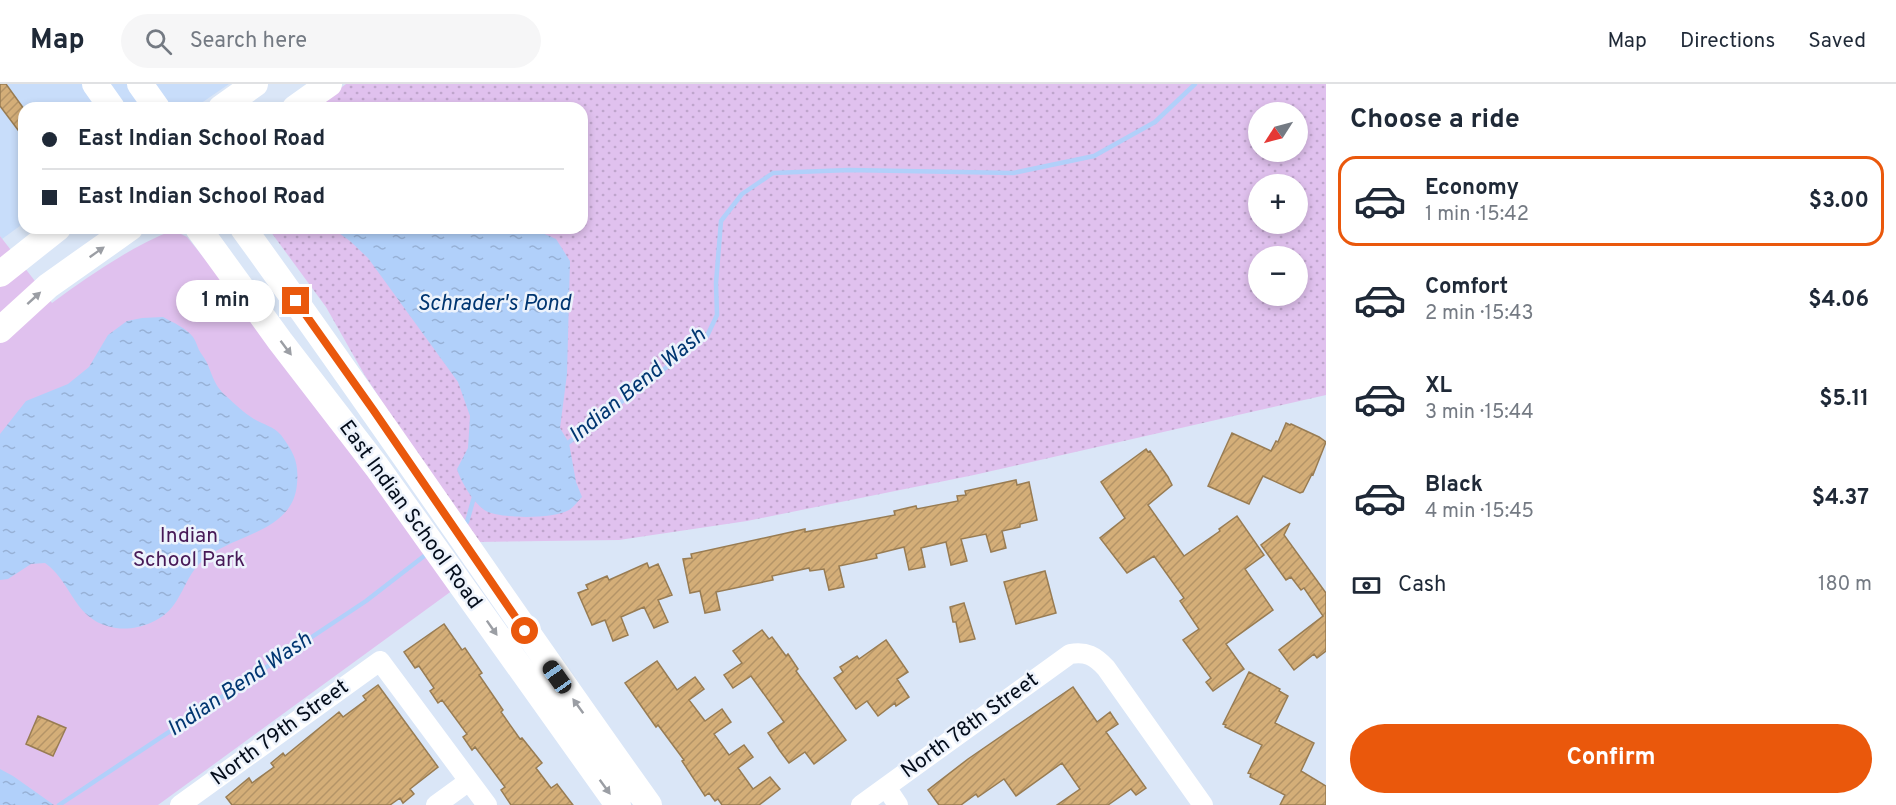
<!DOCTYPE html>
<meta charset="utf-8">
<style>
:root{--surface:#fff;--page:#f6f6f7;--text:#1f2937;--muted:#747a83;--line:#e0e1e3;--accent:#ea580c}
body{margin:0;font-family:Overpass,sans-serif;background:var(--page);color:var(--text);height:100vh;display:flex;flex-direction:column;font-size:22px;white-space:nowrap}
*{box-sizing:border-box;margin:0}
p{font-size:20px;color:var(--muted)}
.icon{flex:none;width:33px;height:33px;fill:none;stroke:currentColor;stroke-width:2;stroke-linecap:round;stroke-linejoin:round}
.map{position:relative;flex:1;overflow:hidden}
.side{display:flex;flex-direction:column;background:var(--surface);width:570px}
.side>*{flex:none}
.hud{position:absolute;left:18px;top:18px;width:570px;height:132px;border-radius:18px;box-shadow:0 3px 9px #0003;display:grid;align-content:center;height:132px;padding:0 24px;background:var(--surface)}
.needle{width:39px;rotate:234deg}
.fabs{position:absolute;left:1248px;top:18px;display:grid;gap:12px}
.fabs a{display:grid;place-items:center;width:60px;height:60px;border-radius:50%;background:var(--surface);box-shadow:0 3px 9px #0003;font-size:30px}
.end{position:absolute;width:27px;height:27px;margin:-14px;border:8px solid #ea580c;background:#fff;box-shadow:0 0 0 3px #fff}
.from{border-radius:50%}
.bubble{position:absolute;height:42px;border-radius:21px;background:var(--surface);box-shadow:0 3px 9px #0003;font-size:20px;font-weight:700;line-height:42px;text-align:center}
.car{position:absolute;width:18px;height:36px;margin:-18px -9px;border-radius:8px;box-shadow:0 0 4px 2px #0007;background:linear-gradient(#222 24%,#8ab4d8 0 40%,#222 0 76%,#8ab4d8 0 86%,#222 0)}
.hud b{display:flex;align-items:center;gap:21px;height:57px;font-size:22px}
.hud b+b{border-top:2px solid var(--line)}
.hud i{width:15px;height:15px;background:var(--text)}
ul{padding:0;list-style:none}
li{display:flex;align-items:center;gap:18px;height:90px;margin:0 12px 9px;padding:0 12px;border:3px solid transparent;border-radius:18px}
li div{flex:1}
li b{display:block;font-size:22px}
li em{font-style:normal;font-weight:700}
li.on{border-color:var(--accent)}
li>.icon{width:54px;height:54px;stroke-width:1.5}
h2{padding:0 24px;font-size:27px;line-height:72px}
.pay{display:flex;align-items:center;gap:15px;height:66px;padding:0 24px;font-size:22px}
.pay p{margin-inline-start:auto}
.button{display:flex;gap:12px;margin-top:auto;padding:12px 24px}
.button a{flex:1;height:69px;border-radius:36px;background:var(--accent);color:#fff;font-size:24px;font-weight:700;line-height:69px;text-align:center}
header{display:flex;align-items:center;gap:36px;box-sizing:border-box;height:84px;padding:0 30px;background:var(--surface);border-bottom:2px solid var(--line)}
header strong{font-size:28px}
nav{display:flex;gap:33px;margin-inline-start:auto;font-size:21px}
.search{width:420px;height:54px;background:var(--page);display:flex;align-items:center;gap:15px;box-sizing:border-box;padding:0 21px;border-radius:33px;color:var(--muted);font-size:22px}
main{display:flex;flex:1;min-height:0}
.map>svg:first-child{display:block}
</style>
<header>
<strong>Map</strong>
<div class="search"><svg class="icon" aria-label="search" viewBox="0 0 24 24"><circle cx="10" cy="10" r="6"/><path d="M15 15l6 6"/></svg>Search here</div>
<nav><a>Map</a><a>Directions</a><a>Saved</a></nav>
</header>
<main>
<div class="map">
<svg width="1326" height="721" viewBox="0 0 1326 721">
<defs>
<pattern id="grass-dots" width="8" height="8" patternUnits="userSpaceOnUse" patternTransform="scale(1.5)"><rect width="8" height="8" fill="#e0c1ee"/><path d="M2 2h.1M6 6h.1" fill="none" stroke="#bfa5cc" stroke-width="1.8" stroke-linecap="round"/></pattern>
<pattern id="water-ripples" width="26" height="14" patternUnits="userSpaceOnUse" patternTransform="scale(1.5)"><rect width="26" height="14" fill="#b1d0fa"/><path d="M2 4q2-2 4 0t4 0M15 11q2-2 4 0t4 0" fill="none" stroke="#97b1d6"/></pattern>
<pattern id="building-hatch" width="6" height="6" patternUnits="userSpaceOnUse" patternTransform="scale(1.5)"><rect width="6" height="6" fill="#d4ae78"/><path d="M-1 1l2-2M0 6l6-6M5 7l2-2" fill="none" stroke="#b49467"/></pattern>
</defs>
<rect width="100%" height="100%" fill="#dae6f7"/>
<!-- built -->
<path fill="#c8ddfa" d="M 0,0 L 229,0 L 194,24 L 24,24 L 24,139 L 2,155 L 0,152 Z"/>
<!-- grass -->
<path fill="url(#grass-dots)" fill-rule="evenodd" d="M 346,0 L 1326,0 L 1326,311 L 974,391 L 747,437 L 619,456 L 477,458 L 437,402 L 364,290 L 326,223 L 268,144 L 582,144 L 582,24 L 314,24 ZM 1258,28 L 1298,28 L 1298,68 L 1258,68 ZM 1258,100 L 1298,100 L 1298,140 L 1258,140 ZM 1258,172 L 1298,172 L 1298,212 L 1258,212 Z"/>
<!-- park -->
<path fill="#e0c1ee" d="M 173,146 L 187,153 L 213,185 L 453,506 L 158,721 L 0,721 L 0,152 L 52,219 C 90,191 129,164 173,146 Z"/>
<!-- water -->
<path fill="url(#water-ripples)" d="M 332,144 L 531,144 L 556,155 L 570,177 L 567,290 L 560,344 L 569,359 L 576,398 L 582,413 C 578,417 574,423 569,426 C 554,435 501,435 486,427 C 474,420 461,398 457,385 L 468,364 L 470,332 L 458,298 L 368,174 L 350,157 Z
M 163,233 C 174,239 186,244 193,253 C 196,257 197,262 199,266 C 201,270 204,273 206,277 C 213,291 213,300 226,312 C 235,320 244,329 254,335 C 264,341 273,342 281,351 C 294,369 299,378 297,400 C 293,451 227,450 199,480 C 188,491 183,509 173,522 C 161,538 136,547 116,544 C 73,537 74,500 45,479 L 31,480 L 8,495 L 0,496 L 0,350 L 26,317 L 68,300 L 89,283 L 108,251 L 127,237 L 142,234 Z
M 0,685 L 13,692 L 54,721 L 0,721 Z"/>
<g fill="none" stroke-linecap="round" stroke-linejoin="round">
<!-- stream -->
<path stroke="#b1d0fa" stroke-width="4.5" d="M 564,362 L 707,252 L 717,231 L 716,199 L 721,137 L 742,110 L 773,89 L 849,86 L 1013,89 L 1094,72 L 1155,38 L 1195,0
M 462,441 L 467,438 L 474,413 L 479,411
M 59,721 L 366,517 L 428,469"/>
</g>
<!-- building -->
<path fill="url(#building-hatch)" stroke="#987c53" stroke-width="1.5" d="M 0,0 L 6,0 L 24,25 L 24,54 L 0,22 Z
M 1286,339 L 1290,341 L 1291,340 L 1319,353 L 1326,358 L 1313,391 L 1312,390 L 1303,408 L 1300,409 L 1263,392 L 1249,420 L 1208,402 L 1232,349 L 1271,367 L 1276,357 L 1278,358 Z
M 1146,365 L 1148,368 L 1150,367 L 1168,393 L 1172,401 L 1148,421 L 1184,472 L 1220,447 L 1219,445 L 1237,432 L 1264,471 L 1245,485 L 1273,526 L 1226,560 L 1244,585 L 1213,607 L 1206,598 L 1211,594 L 1183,556 L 1199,545 L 1180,517 L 1184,514 L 1154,472 L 1127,489 L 1100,454 L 1125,434 L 1101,398 Z
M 1016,396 L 1017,401 L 1029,398 L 1037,436 L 1020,440 L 1020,443 L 1002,447 L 1006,464 L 991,468 L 986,450 L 961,455 L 967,477 L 951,481 L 946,458 L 921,464 L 925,483 L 909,486 L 904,463 L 876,470 L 877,474 L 839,482 L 844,503 L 829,506 L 824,485 L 810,487 L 809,484 L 772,492 L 773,496 L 716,508 L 720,526 L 705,529 L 700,507 L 690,509 L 683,475 L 692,474 L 691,470 L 805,445 L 805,448 L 895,431 L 894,427 L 916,422 L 917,425 L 958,417 L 957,412 L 966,411 L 965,407 Z
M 1290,439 L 1284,451 L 1326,509 L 1326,567 L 1317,574 L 1314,570 L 1294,586 L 1279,566 L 1323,532 L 1304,504 L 1301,506 L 1291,493 L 1286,496 L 1261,461 Z
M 647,479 L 649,484 L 658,480 L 672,511 L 658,516 L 668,538 L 654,544 L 644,523 L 621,533 L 628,551 L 613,557 L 605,536 L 592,541 L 578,509 L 588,505 L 586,501 L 607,492 L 609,496 Z
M 1045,487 L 1056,529 L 1016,540 L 1004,498 Z
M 964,519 L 975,555 L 960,558 L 956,538 L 953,538 L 950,523 Z
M 444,540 L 462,566 L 465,564 L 482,589 L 479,591 L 503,626 L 501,628 L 520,655 L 522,654 L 542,679 L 536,684 L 551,704 L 557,700 L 573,721 L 511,721 L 501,706 L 505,703 L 475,663 L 472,666 L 463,653 L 467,650 L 442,616 L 438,619 L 430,607 L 434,604 L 419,582 L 415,584 L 404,568 Z
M 762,546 L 769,555 L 772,553 L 786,572 L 788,570 L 798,585 L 796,587 L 846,656 L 814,680 L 805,668 L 789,679 L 780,667 L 768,649 L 784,638 L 751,592 L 733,604 L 724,591 L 742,579 L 733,567 Z
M 886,556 L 908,588 L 897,595 L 909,613 L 896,622 L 895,619 L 878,632 L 867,617 L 856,625 L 834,594 L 843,588 L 840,583 L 857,572 L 859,575 Z
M 657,577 L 677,606 L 695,593 L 704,605 L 689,616 L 705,637 L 722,625 L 731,638 L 714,650 L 729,671 L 744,661 L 753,673 L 738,684 L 753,705 L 770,693 L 780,705 L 759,721 L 722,721 L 718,715 L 715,717 L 709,709 L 705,712 L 682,677 L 684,676 L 658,641 L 656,643 L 625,599 Z
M 1249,588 L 1280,605 L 1279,607 L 1288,612 L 1275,639 L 1314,659 L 1301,687 L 1326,702 L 1326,721 L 1280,721 L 1285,711 L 1250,693 L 1251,690 L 1248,689 L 1262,661 L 1225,643 L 1226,641 L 1223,640 Z
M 378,601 L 438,683 L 410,705 L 414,710 L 403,719 L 400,714 L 390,721 L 232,721 L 226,713 L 238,703 L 249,694 L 252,699 L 274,683 L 271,679 L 283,669 L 285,672 L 339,628 L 343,633 L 366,616 L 363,612 Z
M 1073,603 L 1097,638 L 1110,628 L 1118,640 L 1106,648 L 1146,704 L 1136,711 L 1131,705 L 1108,721 L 1057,721 L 1080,705 L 1062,679 L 1016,712 L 1004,695 L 978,713 L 976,710 L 961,721 L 939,721 L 928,706 L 968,675 Z
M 38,632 L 66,644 L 53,672 L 26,660 Z"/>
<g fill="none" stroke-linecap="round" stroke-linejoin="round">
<!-- minor -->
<path stroke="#fff" stroke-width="20" d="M 886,703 L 898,721
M 180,721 L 380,577 L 487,721
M 436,721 L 469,697
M 861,721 L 1070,570 C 1086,567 1095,572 1106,584 L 1203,721"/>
<!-- major -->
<path stroke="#fff" stroke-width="26" d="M 95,0 L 112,24
M 140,0 L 157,24
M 221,24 L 255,0
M 295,24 L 329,0
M 198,144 L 280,257 L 377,383 L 618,721
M 243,144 C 381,334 512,530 649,721
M 0,190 L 58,144
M 0,246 L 48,202 L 130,144"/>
</g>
<!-- one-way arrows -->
<defs><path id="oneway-solid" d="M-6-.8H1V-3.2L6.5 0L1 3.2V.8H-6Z" transform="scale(1.5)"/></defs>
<g fill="#9b9ea4">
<use href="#oneway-solid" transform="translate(97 168) rotate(-35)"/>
<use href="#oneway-solid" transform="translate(34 214) rotate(-42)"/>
<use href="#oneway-solid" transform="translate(286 264) rotate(53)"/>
<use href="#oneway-solid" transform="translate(492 544) rotate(55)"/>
<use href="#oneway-solid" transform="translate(578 622) rotate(-126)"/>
<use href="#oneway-solid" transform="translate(605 703) rotate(54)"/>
</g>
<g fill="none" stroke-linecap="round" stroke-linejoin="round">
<!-- route -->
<path stroke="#ea580c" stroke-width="8" d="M 296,217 L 374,327 L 525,547"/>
</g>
<g text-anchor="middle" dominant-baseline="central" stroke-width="5" stroke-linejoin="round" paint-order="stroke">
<!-- street labels -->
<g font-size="21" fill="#040d1b" stroke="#edf3fc">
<text transform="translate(410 431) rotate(54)">East Indian School Road</text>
<text transform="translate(970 642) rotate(-36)">North 78th Street</text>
<text transform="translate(280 649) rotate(-36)">North 79th Street</text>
</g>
<!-- park labels -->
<g font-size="21" fill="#471957" stroke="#edf3fc">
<text x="189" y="452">Indian<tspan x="189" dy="24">School Park</tspan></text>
</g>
<!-- water labels -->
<g font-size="22" font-style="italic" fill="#013671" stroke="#edf3fc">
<text x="494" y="220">Schrader's Pond</text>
<text transform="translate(638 302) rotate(-39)">Indian Bend Wash</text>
<text transform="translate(240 601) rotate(-34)">Indian Bend Wash</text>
</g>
</g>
</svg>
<div class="fabs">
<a><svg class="needle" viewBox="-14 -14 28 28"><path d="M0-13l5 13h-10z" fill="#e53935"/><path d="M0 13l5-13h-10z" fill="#747a83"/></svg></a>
<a>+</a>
<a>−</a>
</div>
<i class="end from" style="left:525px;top:547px"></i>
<i class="end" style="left:296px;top:217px"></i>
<div class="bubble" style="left:176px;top:196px;width:99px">1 min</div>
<i class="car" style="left:557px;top:593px;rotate:325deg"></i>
<div class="hud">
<b><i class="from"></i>East Indian School Road</b>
<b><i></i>East Indian School Road</b>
</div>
</div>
<section class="side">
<h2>Choose a ride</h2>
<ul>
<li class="on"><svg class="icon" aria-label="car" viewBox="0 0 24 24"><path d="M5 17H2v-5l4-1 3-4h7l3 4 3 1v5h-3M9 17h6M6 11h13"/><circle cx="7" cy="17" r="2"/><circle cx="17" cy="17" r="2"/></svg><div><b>Economy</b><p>1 min · 15:42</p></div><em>$3.00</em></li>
<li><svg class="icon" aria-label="car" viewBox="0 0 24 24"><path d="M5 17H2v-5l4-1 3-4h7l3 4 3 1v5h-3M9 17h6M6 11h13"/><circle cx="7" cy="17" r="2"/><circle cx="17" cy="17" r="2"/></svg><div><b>Comfort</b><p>2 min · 15:43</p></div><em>$4.06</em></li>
<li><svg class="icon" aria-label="car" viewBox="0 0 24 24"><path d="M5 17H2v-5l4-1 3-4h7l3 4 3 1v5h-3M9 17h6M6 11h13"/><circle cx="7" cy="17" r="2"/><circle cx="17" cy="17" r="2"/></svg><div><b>XL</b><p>3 min · 15:44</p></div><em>$5.11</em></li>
<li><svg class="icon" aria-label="car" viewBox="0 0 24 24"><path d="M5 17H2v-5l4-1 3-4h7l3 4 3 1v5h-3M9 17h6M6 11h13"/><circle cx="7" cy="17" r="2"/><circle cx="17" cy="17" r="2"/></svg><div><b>Black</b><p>4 min · 15:45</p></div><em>$4.37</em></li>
</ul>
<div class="pay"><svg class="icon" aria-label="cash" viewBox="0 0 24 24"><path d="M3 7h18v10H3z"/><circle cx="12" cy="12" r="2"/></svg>Cash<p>180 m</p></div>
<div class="button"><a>Confirm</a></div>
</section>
</main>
